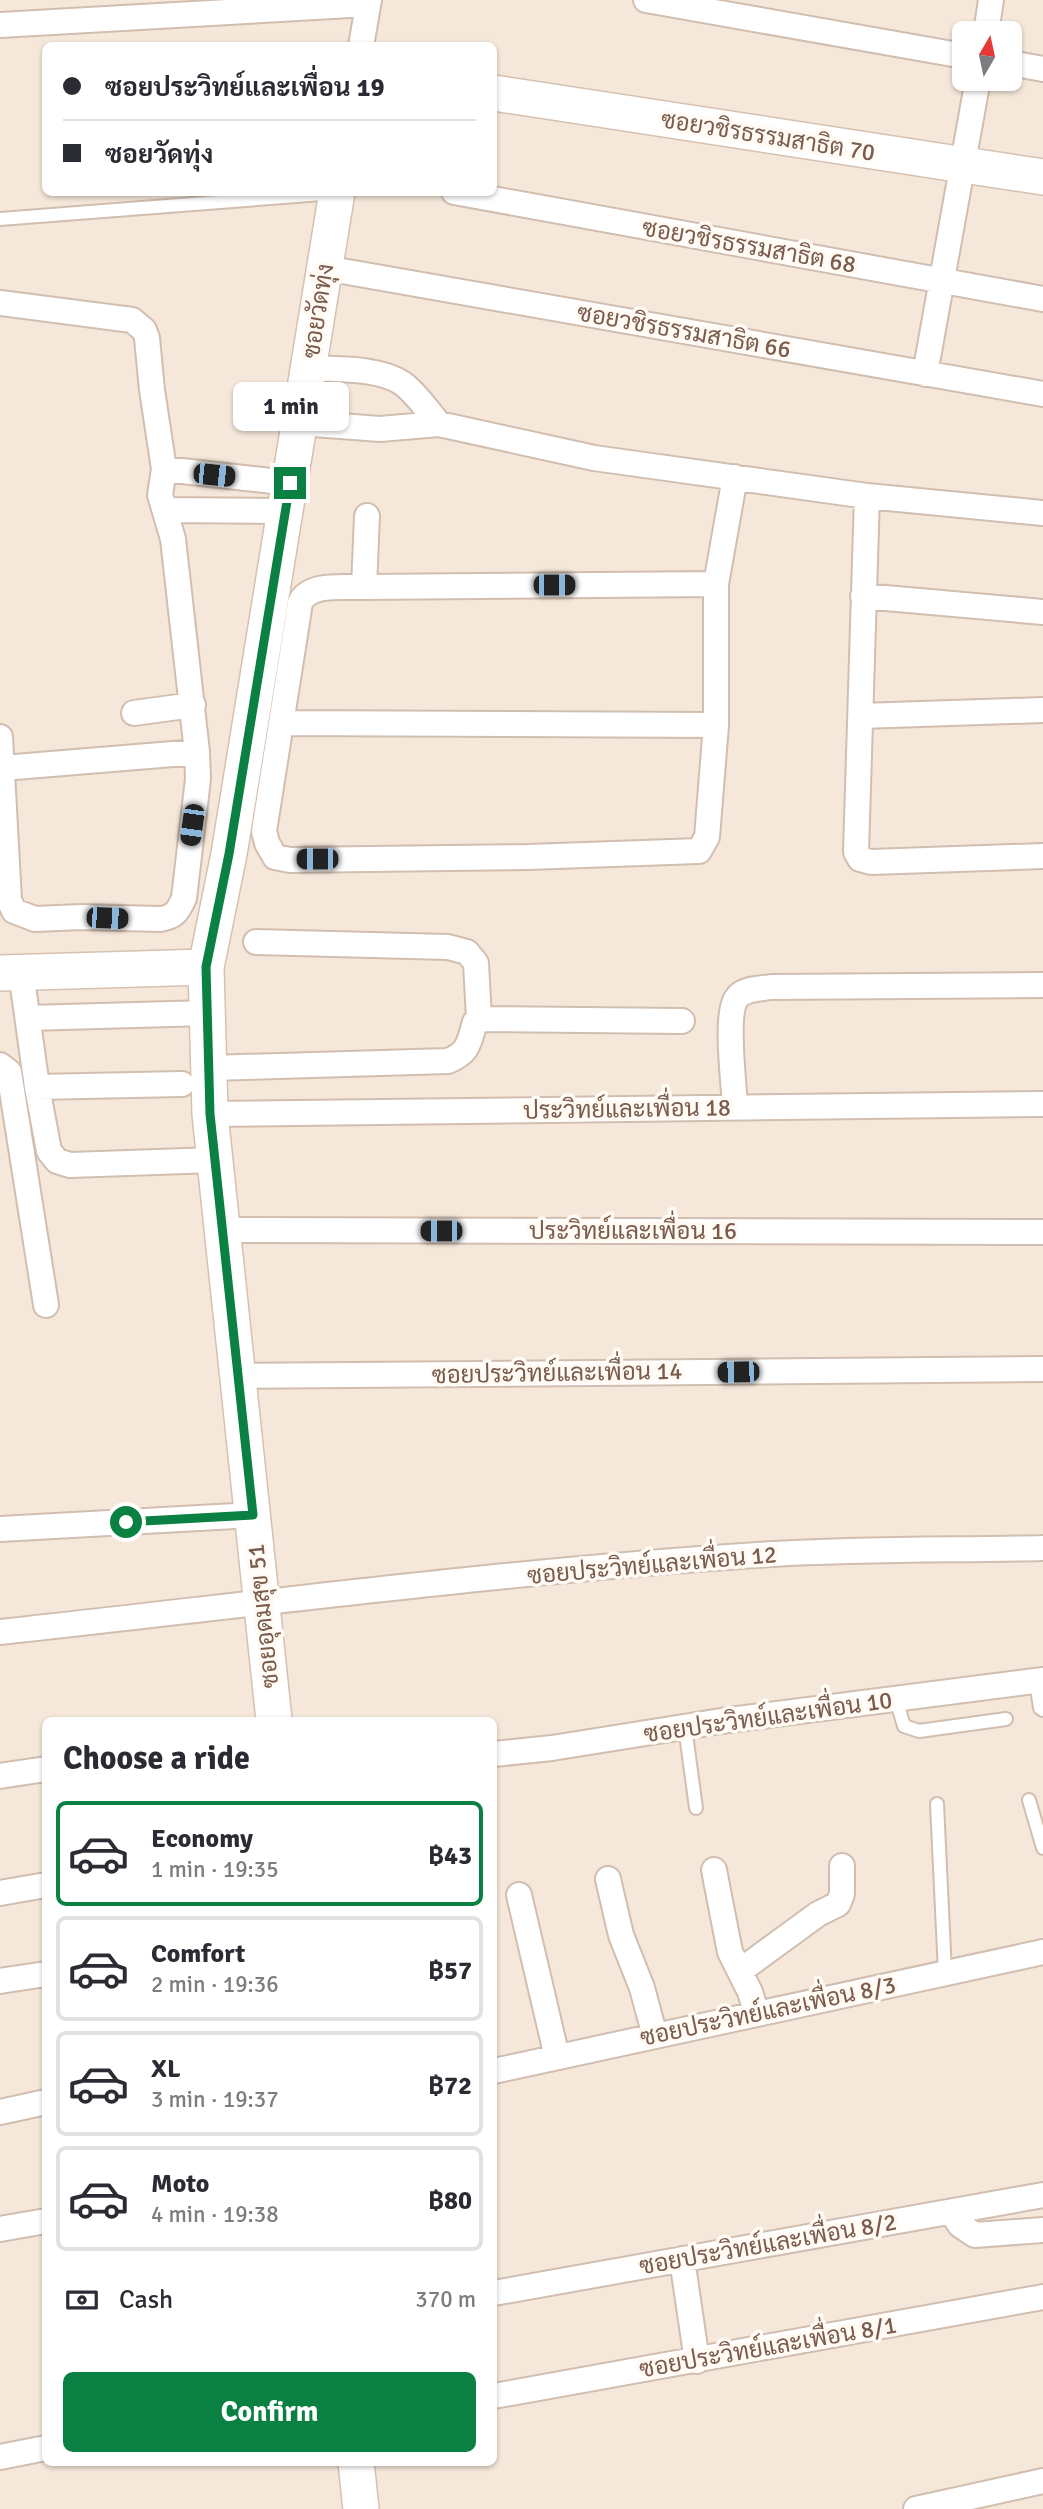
<!DOCTYPE html>
<meta charset="utf-8">
<style>
:root{--surface:#fff;--page:#f7f7f7;--text:#2b2b33;--muted:#7c7c81;--line:#e1e1e2;--accent:#0b8043}
body{margin:0;font-family:Signika,Sarabun,sans-serif;background:var(--page);color:var(--text);height:100vh;display:flex;flex-direction:column;font-size:26px;white-space:nowrap}
*{box-sizing:border-box;margin:0}
p{font-size:23px;color:var(--muted)}
.icon{flex:none;width:38px;height:38px;fill:none;stroke:currentColor;stroke-width:2;stroke-linecap:round;stroke-linejoin:round}
.map{position:relative;flex:1;overflow:hidden}
.side{position:absolute;left:42px;top:1717px;width:455px;height:749px;display:flex;flex-direction:column;background:var(--surface);border-radius:10px;box-shadow:0 2px 5px #0004}
.side>*{flex:none}
.hud{position:absolute;left:42px;top:42px;width:455px;height:154px;border-radius:10px;box-shadow:0 2px 5px #0004;display:grid;align-content:center;height:154px;padding:0 21px;background:var(--surface)}
.needle{width:46px;rotate:9deg}
.fabs{position:absolute;left:952px;top:21px;display:grid;gap:14px}
.fabs a{display:grid;place-items:center;width:70px;height:70px;border-radius:10px;background:var(--surface);box-shadow:0 2px 5px #0004;font-size:35px}
.end{position:absolute;width:32px;height:32px;margin:-16px;border:9px solid #0b8043;background:#fff;box-shadow:0 0 0 4px #fff}
.from{border-radius:50%}
.bubble{position:absolute;height:49px;border-radius:10px;background:var(--surface);box-shadow:0 2px 5px #0004;font-size:23px;font-weight:700;line-height:49px;text-align:center}
.car{position:absolute;width:21px;height:42px;margin:-21px -10px;border-radius:9px;box-shadow:0 0 5px 2px #0007;background:linear-gradient(#222 24%,#8ab4d8 0 40%,#222 0 76%,#8ab4d8 0 86%,#222 0)}
.hud b{display:flex;align-items:center;gap:24px;height:66px;font-size:26px}
.hud b+b{border-top:2px solid var(--line)}
.hud i{width:18px;height:18px;background:var(--text)}
ul{padding:0;list-style:none}
li{display:flex;align-items:center;gap:21px;height:105px;margin:0 14px 10px;padding:0 7px;border:4px solid var(--line);border-radius:10px}
li div{flex:1}
li b{display:block;font-size:26px}
li em{font-style:normal;font-weight:700}
li.selected{border-color:var(--accent)}
li>.icon{width:63px;height:63px;stroke-width:1.5}
h2{padding:0 21px;font-size:32px;line-height:84px}
.pay{display:flex;align-items:center;gap:18px;height:77px;padding:0 21px;font-size:26px}
.pay p{margin-inline-start:auto}
.primary-button{display:flex;gap:14px;margin-top:auto;padding:14px 21px}
.primary-button a{flex:1;height:80px;border-radius:10px;background:var(--accent);color:#fff;font-size:28px;font-weight:700;line-height:80px;text-align:center}
.map>svg:first-child{display:block}
</style>
<div class="map">
<svg width="1043" height="2509" viewBox="0 0 1043 2509">
<rect width="100%" height="100%" fill="#fdf6ec"/>
<!-- residential -->
<path fill="#f5e8da" fill-rule="evenodd" d="M 0,0 L 1043,0 L 1043,2509 L 0,2509 ZM 964,33 L 1010,33 L 1010,79 L 964,79 ZM 46,46 L 494,46 L 494,192 L 46,192 ZM 46,1720 L 494,1720 L 494,2462 L 46,2462 Z"/>
<g fill="none" stroke-linecap="round" stroke-linejoin="round">
<defs>
<path id="lane" d="M 0,219 L 335,193
M 1036,1681 L 1040,1708 L 1043,1710
M 896,1699 L 904,1726 L 919,1731 L 1006,1719
M 685,1727 L 696,1808
M 1029,1800 L 1043,1848
M 937,1804 L 945,1973"/>
<path id="street" d="M 646,0 L 964,56
M 0,25 L 368,4
M 986,33 L 991,0
M 361,46 L 369,0
M 1010,63 L 1043,69
M 454,192 L 1043,299
M 325,268 L 1043,394
M 0,303 L 132,320 L 144,330 L 147,338 L 152,390 L 164,469 L 160,495 L 173,539 L 197,752 L 198,779 L 184,898 C 178,911 175,917 160,919 L 81,917 L 35,919 L 14,911 L 9,900 L 0,737
M 309,368 C 337,370 377,367 402,383 C 416,393 428,411 439,424
M 925,374 L 978,79
M 300,423 L 380,429 L 439,424 L 594,458 L 867,496 L 1043,513
M 164,469 L 290,483
M 867,496 L 856,852 L 860,859 L 871,862 L 1043,856
M 165,510 L 286,511
M 716,584 L 364,587 C 345,588 309,582 300,603 L 264,831 L 267,843 L 275,857 L 290,860 L 528,857 L 699,851 L 707,837 L 716,725 L 716,584 L 735,477
M 364,587 L 367,516
M 863,596 L 1043,612
M 134,713 L 193,705
M 861,716 L 1043,710
M 282,723 L 716,725
M 3,768 L 197,752
M 256,942 L 448,947 L 467,952 L 476,963 L 479,1019
M 21,972 L 37,1087 L 49,1151 L 57,1161 L 70,1165 L 215,1160
M 28,1018 L 207,1013
M 0,1065 L 9,1072 L 46,1305
M 209,1068 L 448,1061 C 469,1053 469,1042 475,1022 L 479,1019 L 682,1021
M 37,1087 L 182,1084
M 735,1107 C 734,1084 725,1016 736,999 C 743,988 759,989 771,987 L 1043,985
M 210,1114 L 1043,1104
M 223,1230 L 1043,1232
M 238,1376 L 1043,1369
M 0,1529 L 253,1515
M 0,1632 C 258,1604 515,1570 773,1554 C 863,1549 953,1550 1043,1548
M 494,1754 L 552,1748 L 721,1721 L 1043,1680
M 0,1776 L 46,1769
M 714,1870 L 730,1952 L 750,1992 L 757,2014
M 608,1879 L 621,1935 L 642,1988 L 655,2036
M 0,1893 L 46,1885
M 519,1895 L 557,2057
M 740,1971 L 818,1914 L 838,1904 L 842,1894 L 842,1866
M 0,1981 L 46,1974
M 494,2071 L 1043,1952
M 0,2112 L 46,2102
M 951,2212 L 960,2225 L 975,2235 L 1043,2230
M 0,2229 L 46,2221
M 682,2259 L 697,2361
M 494,2293 L 1043,2195
M 494,2396 L 1043,2297
M 0,2457 L 46,2448
M 916,2509 L 1043,2481"/>
<path id="secondary" d="M 494,93 L 1043,177
M 0,973 L 206,967
M 274,1720 L 210,1114 L 206,967 L 229,854 L 337,192
M 356,2462 L 361,2509"/>
</defs>
<!-- lane casing -->
<use href="#lane" stroke="#d1beb0" stroke-width="16"/>
<!-- street casing -->
<use href="#street" stroke="#d1beb0" stroke-width="28"/>
<!-- secondary casing -->
<use href="#secondary" stroke="#d6c0b0" stroke-width="38"/>
<!-- lane -->
<use href="#lane" stroke="#fff" stroke-width="12"/>
<!-- street -->
<use href="#street" stroke="#fff" stroke-width="24"/>
<!-- secondary -->
<use href="#secondary" stroke="#fff" stroke-width="35"/>
</g>
<g fill="none" stroke-linecap="round" stroke-linejoin="round">
<!-- route -->
<path stroke="#0b8043" stroke-width="9" d="M 126,1522 L 253,1515 L 210,1114 L 206,967 L 229,854 L 290,483"/>
</g>
<g text-anchor="middle" dominant-baseline="central" stroke-width="7" stroke-linejoin="round" paint-order="stroke">
<!-- street labels -->
<g font-size="24" fill="#7a5c4d" stroke="#fffaf3">
<text transform="translate(768 136) rotate(9)">ซอยวชิรธรรมสาธิต 70</text>
<text transform="translate(749 246) rotate(10)">ซอยวชิรธรรมสาธิต 68</text>
<text transform="translate(318 311) rotate(-81)">ซอยวัดทุ่ง</text>
<text transform="translate(684 331) rotate(10)">ซอยวชิรธรรมสาธิต 66</text>
<text transform="translate(627 1109) rotate(-1)">ประวิทย์และเพื่อน 18</text>
<text x="633" y="1231">ประวิทย์และเพื่อน 16</text>
<text transform="translate(557 1373) rotate(-1)">ซอยประวิทย์และเพื่อน 14</text>
<text transform="translate(652 1565) rotate(-5)">ซอยประวิทย์และเพื่อน 12</text>
<text transform="translate(263 1616) rotate(-96)">ซอยอุดมสุข 51</text>
<text transform="translate(768 1717) rotate(-8)">ซอยประวิทย์และเพื่อน 10</text>
<text transform="translate(768 2011) rotate(-12)">ซอยประวิทย์และเพื่อน 8/3</text>
<text transform="translate(768 2244) rotate(-10)">ซอยประวิทย์และเพื่อน 8/2</text>
<text transform="translate(768 2347) rotate(-10)">ซอยประวิทย์และเพื่อน 8/1</text>
</g>
</g>
</svg>
<div class="fabs">
<a><svg class="needle" viewBox="-14 -14 28 28"><path d="M0-13l5 13h-10z" fill="#e53935"/><path d="M0 13l5-13h-10z" fill="#7c7c81"/></svg></a>
</div>
<i class="end from" style="left:126px;top:1522px"></i>
<i class="end" style="left:290px;top:483px"></i>
<div class="bubble" style="left:233px;top:382px;width:116px">1 min</div>
<i class="car" style="left:214px;top:475px;rotate:96deg"></i>
<i class="car" style="left:554px;top:585px;rotate:90deg"></i>
<i class="car" style="left:192px;top:825px;rotate:188deg"></i>
<i class="car" style="left:317px;top:859px;rotate:270deg"></i>
<i class="car" style="left:107px;top:918px;rotate:92deg"></i>
<i class="car" style="left:441px;top:1231px;rotate:270deg"></i>
<i class="car" style="left:738px;top:1372px;rotate:269deg"></i>
<div class="hud">
<b><i class="from"></i>ซอยประวิทย์และเพื่อน 19</b>
<b><i></i>ซอยวัดทุ่ง</b>
</div>
<section class="side">
<h2>Choose a ride</h2>
<ul>
<li class="selected"><svg class="icon" aria-label="car" viewBox="0 0 24 24"><path d="M5 17H2v-5l4-1 3-4h7l3 4 3 1v5h-3M9 17h6M6 11h13"/><circle cx="7" cy="17" r="2"/><circle cx="17" cy="17" r="2"/></svg><div><b>Economy</b><p>1 min · 19:35</p></div><em>฿43</em></li>
<li><svg class="icon" aria-label="car" viewBox="0 0 24 24"><path d="M5 17H2v-5l4-1 3-4h7l3 4 3 1v5h-3M9 17h6M6 11h13"/><circle cx="7" cy="17" r="2"/><circle cx="17" cy="17" r="2"/></svg><div><b>Comfort</b><p>2 min · 19:36</p></div><em>฿57</em></li>
<li><svg class="icon" aria-label="car" viewBox="0 0 24 24"><path d="M5 17H2v-5l4-1 3-4h7l3 4 3 1v5h-3M9 17h6M6 11h13"/><circle cx="7" cy="17" r="2"/><circle cx="17" cy="17" r="2"/></svg><div><b>XL</b><p>3 min · 19:37</p></div><em>฿72</em></li>
<li><svg class="icon" aria-label="car" viewBox="0 0 24 24"><path d="M5 17H2v-5l4-1 3-4h7l3 4 3 1v5h-3M9 17h6M6 11h13"/><circle cx="7" cy="17" r="2"/><circle cx="17" cy="17" r="2"/></svg><div><b>Moto</b><p>4 min · 19:38</p></div><em>฿80</em></li>
</ul>
<div class="pay"><svg class="icon" aria-label="cash" viewBox="0 0 24 24"><path d="M3 7h18v10H3z"/><circle cx="12" cy="12" r="2"/></svg>Cash<p>370 m</p></div>
<div class="primary-button"><a>Confirm</a></div>
</section>
</div>
